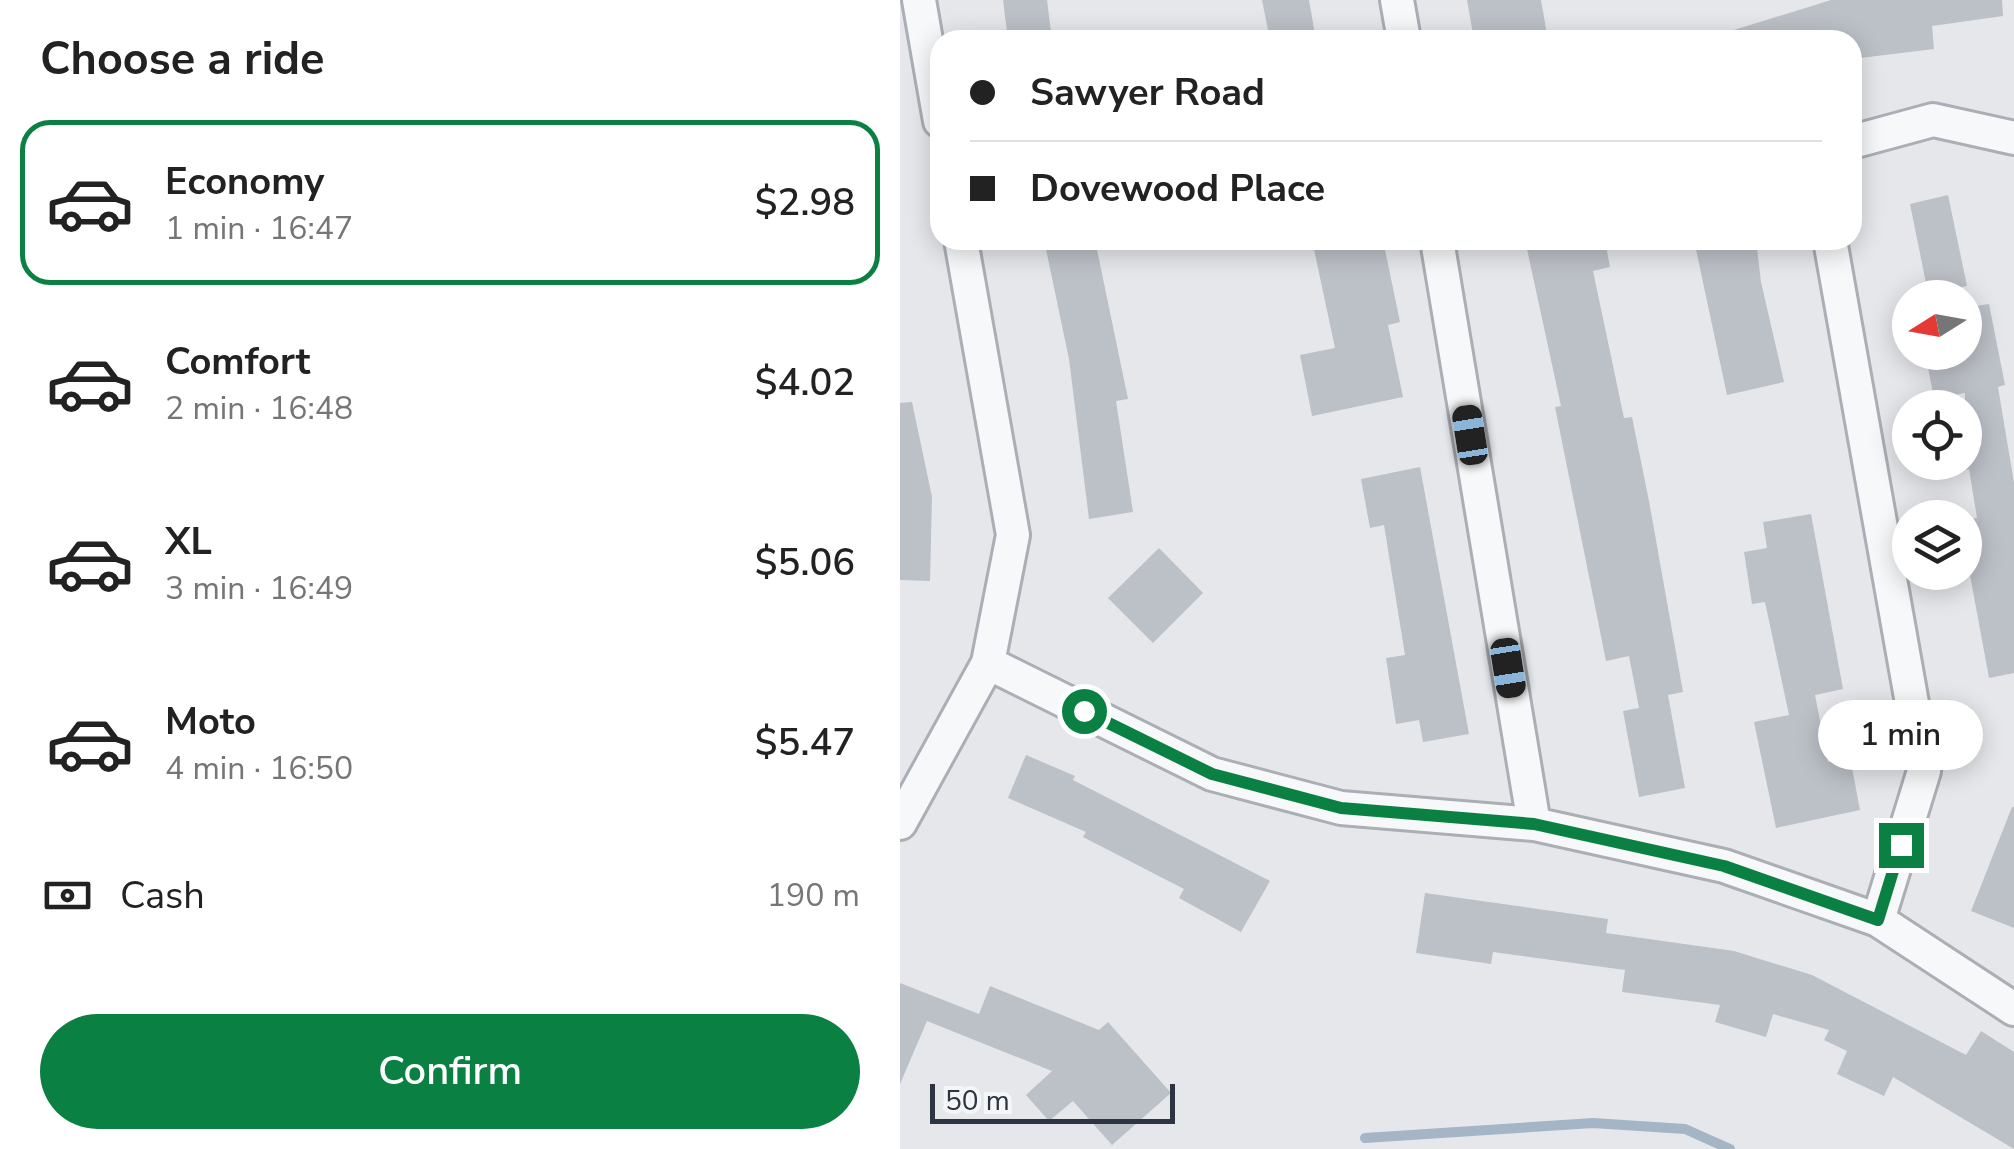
<!DOCTYPE html>
<meta charset="utf-8">
<style>
:root{--surface:#fff;--page:#f2f2f2;--text:#222;--muted:#767676;--line:#e0e0e0;--accent:#0b8043}
body{margin:0;font-family:"Nunito Sans",sans-serif;background:var(--page);color:var(--text);height:100vh;display:flex;flex-direction:column;font-size:38px;white-space:nowrap}
*{box-sizing:border-box;margin:0}
p{font-size:32px;color:var(--muted)}
.icon{flex:none;width:55px;height:55px;fill:none;stroke:currentColor;stroke-width:2;stroke-linecap:round;stroke-linejoin:round}
.map{position:relative;flex:1;overflow:hidden}
.drawer{display:flex;flex-direction:column;background:var(--surface);width:900px}
.drawer>*{flex:none}
.top-card{position:absolute;left:30px;top:30px;width:932px;height:220px;border-radius:30px;box-shadow:0 5px 25px #0003;display:grid;align-content:center;height:220px;padding:0 40px;background:var(--surface)}
.needle{width:65px;rotate:259deg}
.buttons{position:absolute;left:992px;top:280px;display:grid;gap:20px}
.buttons a{display:grid;place-items:center;width:90px;height:90px;border-radius:50%;background:var(--surface);box-shadow:0 5px 25px #0003;font-size:50px}
.scale{position:absolute;left:30px;bottom:25px;width:245px;box-sizing:border-box;padding-left:10px;border:5px solid #2e3542;border-top:0;font-size:28px;line-height:35px;white-space:nowrap;color:#2e3542;-webkit-text-stroke:8px #f4f6f8;paint-order:stroke}
.end{position:absolute;width:45px;height:45px;margin:-22px;border:12px solid #0b8043;background:#fff;box-shadow:0 0 0 5px #fff}
.from{border-radius:50%}
.bubble{position:absolute;height:70px;border-radius:35px;background:var(--surface);box-shadow:0 5px 25px #0003;font-size:32px;font-weight:600;line-height:70px;text-align:center}
.car{position:absolute;width:30px;height:60px;margin:-30px -15px;border-radius:12px;box-shadow:0 0 8px 2px #0007;background:linear-gradient(#222 24%,#8ab4d8 0 40%,#222 0 76%,#8ab4d8 0 86%,#222 0)}
.top-card b{display:flex;align-items:center;gap:35px;height:95px;font-size:38px}
.top-card b+b{border-top:2px solid var(--line)}
.top-card i{width:25px;height:25px;background:var(--text)}
ul{padding:0;list-style:none}
li{display:flex;align-items:center;gap:30px;height:165px;margin:0 20px 15px;padding:0 20px;border:5px solid transparent;border-radius:30px}
li div{flex:1}
li b{display:block;font-size:38px}
li em{font-style:normal;font-weight:600}
li.on{border-color:var(--accent)}
li>.icon{width:90px;height:90px;stroke-width:1.5}
h2{padding:0 40px;font-size:45px;line-height:120px}
.pay{display:flex;align-items:center;gap:25px;height:110px;padding:0 40px;font-size:38px}
.pay p{margin-inline-start:auto}
.action{display:flex;gap:20px;margin-top:auto;padding:20px 40px}
.action a{flex:1;height:115px;border-radius:60px;background:var(--accent);color:#fff;font-size:40px;font-weight:600;line-height:115px;text-align:center}
main{display:flex;flex:1;min-height:0}
.map>svg:first-child{display:block}
</style>
<main>
<section class="drawer">
<h2>Choose a ride</h2>
<ul>
<li class="on"><svg class="icon" aria-label="car" viewBox="0 0 24 24"><path d="M5 17H2v-5l4-1 3-4h7l3 4 3 1v5h-3M9 17h6M6 11h13"/><circle cx="7" cy="17" r="2"/><circle cx="17" cy="17" r="2"/></svg><div><b>Economy</b><p>1 min · 16:47</p></div><em>$2.98</em></li>
<li><svg class="icon" aria-label="car" viewBox="0 0 24 24"><path d="M5 17H2v-5l4-1 3-4h7l3 4 3 1v5h-3M9 17h6M6 11h13"/><circle cx="7" cy="17" r="2"/><circle cx="17" cy="17" r="2"/></svg><div><b>Comfort</b><p>2 min · 16:48</p></div><em>$4.02</em></li>
<li><svg class="icon" aria-label="car" viewBox="0 0 24 24"><path d="M5 17H2v-5l4-1 3-4h7l3 4 3 1v5h-3M9 17h6M6 11h13"/><circle cx="7" cy="17" r="2"/><circle cx="17" cy="17" r="2"/></svg><div><b>XL</b><p>3 min · 16:49</p></div><em>$5.06</em></li>
<li><svg class="icon" aria-label="car" viewBox="0 0 24 24"><path d="M5 17H2v-5l4-1 3-4h7l3 4 3 1v5h-3M9 17h6M6 11h13"/><circle cx="7" cy="17" r="2"/><circle cx="17" cy="17" r="2"/></svg><div><b>Moto</b><p>4 min · 16:50</p></div><em>$5.47</em></li>
</ul>
<div class="pay"><svg class="icon" aria-label="cash" viewBox="0 0 24 24"><path d="M3 7h18v10H3z"/><circle cx="12" cy="12" r="2"/></svg>Cash<p>190 m</p></div>
<div class="action"><a>Confirm</a></div>
</section>
<div class="map">
<svg width="1114" height="1149" viewBox="0 0 1114 1149">
<rect width="100%" height="100%" fill="#e5e7eb"/>
<g fill="none" stroke-linecap="round" stroke-linejoin="round">
<!-- stream -->
<path stroke="#a4b5c6" stroke-width="10" d="M 465,1138 L 693,1123 L 785,1129 L 830,1149"/>
</g>
<!-- building -->
<path fill="#bcc0c7" d="M 103,0 L 147,0 L 152,40 L 108,40 Z
M 362,0 L 409,0 L 416,40 L 370,40 Z
M 567,0 L 641,0 L 648,40 L 574,40 Z
M 931,0 L 1102,0 L 1103,16 L 1032,26 L 1034,49 L 952,59 L 952,40 L 822,40 L 821,34 Z
M 1048,195 L 1067,286 L 1028,293 L 1010,204 Z
M 144,240 L 195,240 L 228,399 L 216,401 L 233,512 L 189,519 L 169,359 Z
M 412,240 L 483,240 L 500,322 L 488,325 L 503,397 L 412,416 L 400,355 L 435,348 Z
M 625,240 L 705,240 L 710,267 L 693,271 L 724,418 L 732,417 L 749,501 L 783,692 L 768,695 L 785,788 L 739,797 L 723,711 L 739,708 L 729,656 L 706,661 L 655,407 L 661,406 Z
M 794,240 L 856,240 L 861,282 L 884,382 L 827,395 Z
M 1089,304 L 1105,385 L 1098,387 L 1114,483 L 1114,673 L 1089,678 L 1065,548 L 1065,520 L 1077,518 L 1069,469 L 1065,470 L 1065,393 L 1034,399 L 1025,352 L 1065,352 L 1065,308 Z
M 12,402 L 32,497 L 30,581 L 0,580 L 0,403 Z
M 520,467 L 569,734 L 523,742 L 519,720 L 496,724 L 486,658 L 505,655 L 484,525 L 470,528 L 461,479 Z
M 911,514 L 943,689 L 915,695 L 928,762 L 950,757 L 960,810 L 876,828 L 854,722 L 889,715 L 865,602 L 852,604 L 844,552 L 867,548 L 863,522 Z
M 259,548 L 303,593 L 253,643 L 208,598 Z
M 126,755 L 175,776 L 173,780 L 370,881 L 341,932 L 279,898 L 284,889 L 183,837 L 186,832 L 108,798 Z
M 1112,807 L 1114,807 L 1114,928 L 1071,911 Z
M 525,893 L 708,919 L 706,933 L 834,951 L 912,975 L 1066,1055 L 1081,1031 L 1114,1052 L 1114,1149 L 993,1077 L 984,1096 L 937,1074 L 947,1051 L 924,1040 L 929,1030 L 873,1014 L 866,1037 L 815,1022 L 820,1005 L 722,992 L 725,970 L 593,952 L 591,964 L 516,953 Z
M 0,983 L 79,1014 L 90,986 L 199,1030 L 208,1022 L 271,1093 L 212,1145 L 173,1101 L 149,1121 L 126,1095 L 152,1071 L 27,1021 L 0,1084 Z"/>
<g fill="none" stroke-linecap="round" stroke-linejoin="round">
<defs>
<path id="street" d="M 19,0 L 40,121
M 497,0 L 504,40
M 952,142 L 1033,120 L 1114,138
M 537,240 L 634,824
M 930,240 L 1024,771 L 978,920
M 88,663 L 312,774 L 441,808 L 634,824 L 824,866 L 978,920 L 1114,1009
M 0,823 L 88,663 L 113,535 L 61,240"/>
</defs>
<!-- street casing -->
<use href="#street" stroke="#aaaeb5" stroke-width="38"/>
<!-- street -->
<use href="#street" stroke="#f7f8f9" stroke-width="32"/>
</g>
<g fill="none" stroke-linecap="round" stroke-linejoin="round">
<!-- route -->
<path stroke="#0b8043" stroke-width="12" d="M 184,711 L 312,774 L 441,808 L 634,824 L 824,866 L 978,920 L 1001,845"/>
</g>
</svg>
<div class="buttons">
<a><svg class="needle" viewBox="-14 -14 28 28"><path d="M0-13l5 13h-10z" fill="#e53935"/><path d="M0 13l5-13h-10z" fill="#767676"/></svg></a>
<a><svg class="icon" aria-label="locate" viewBox="0 0 24 24"><circle cx="12" cy="12" r="6"/><path d="M12 2v4M12 18v4M2 12h4M18 12h4"/></svg></a>
<a><svg class="icon" aria-label="layers" viewBox="0 0 24 24"><path d="M12 4l9 5-9 5-9-5zM3 14l9 5 9-5"/></svg></a>
</div>
<div class="scale">50 m</div>
<i class="end from" style="left:184px;top:711px"></i>
<i class="end" style="left:1001px;top:845px"></i>
<div class="bubble" style="left:918px;top:700px;width:165px">1 min</div>
<i class="car" style="left:570px;top:435px;rotate:351deg"></i>
<i class="car" style="left:608px;top:668px;rotate:171deg"></i>
<div class="top-card">
<b><i class="from"></i>Sawyer Road</b>
<b><i></i>Dovewood Place</b>
</div>
</div>
</main>
